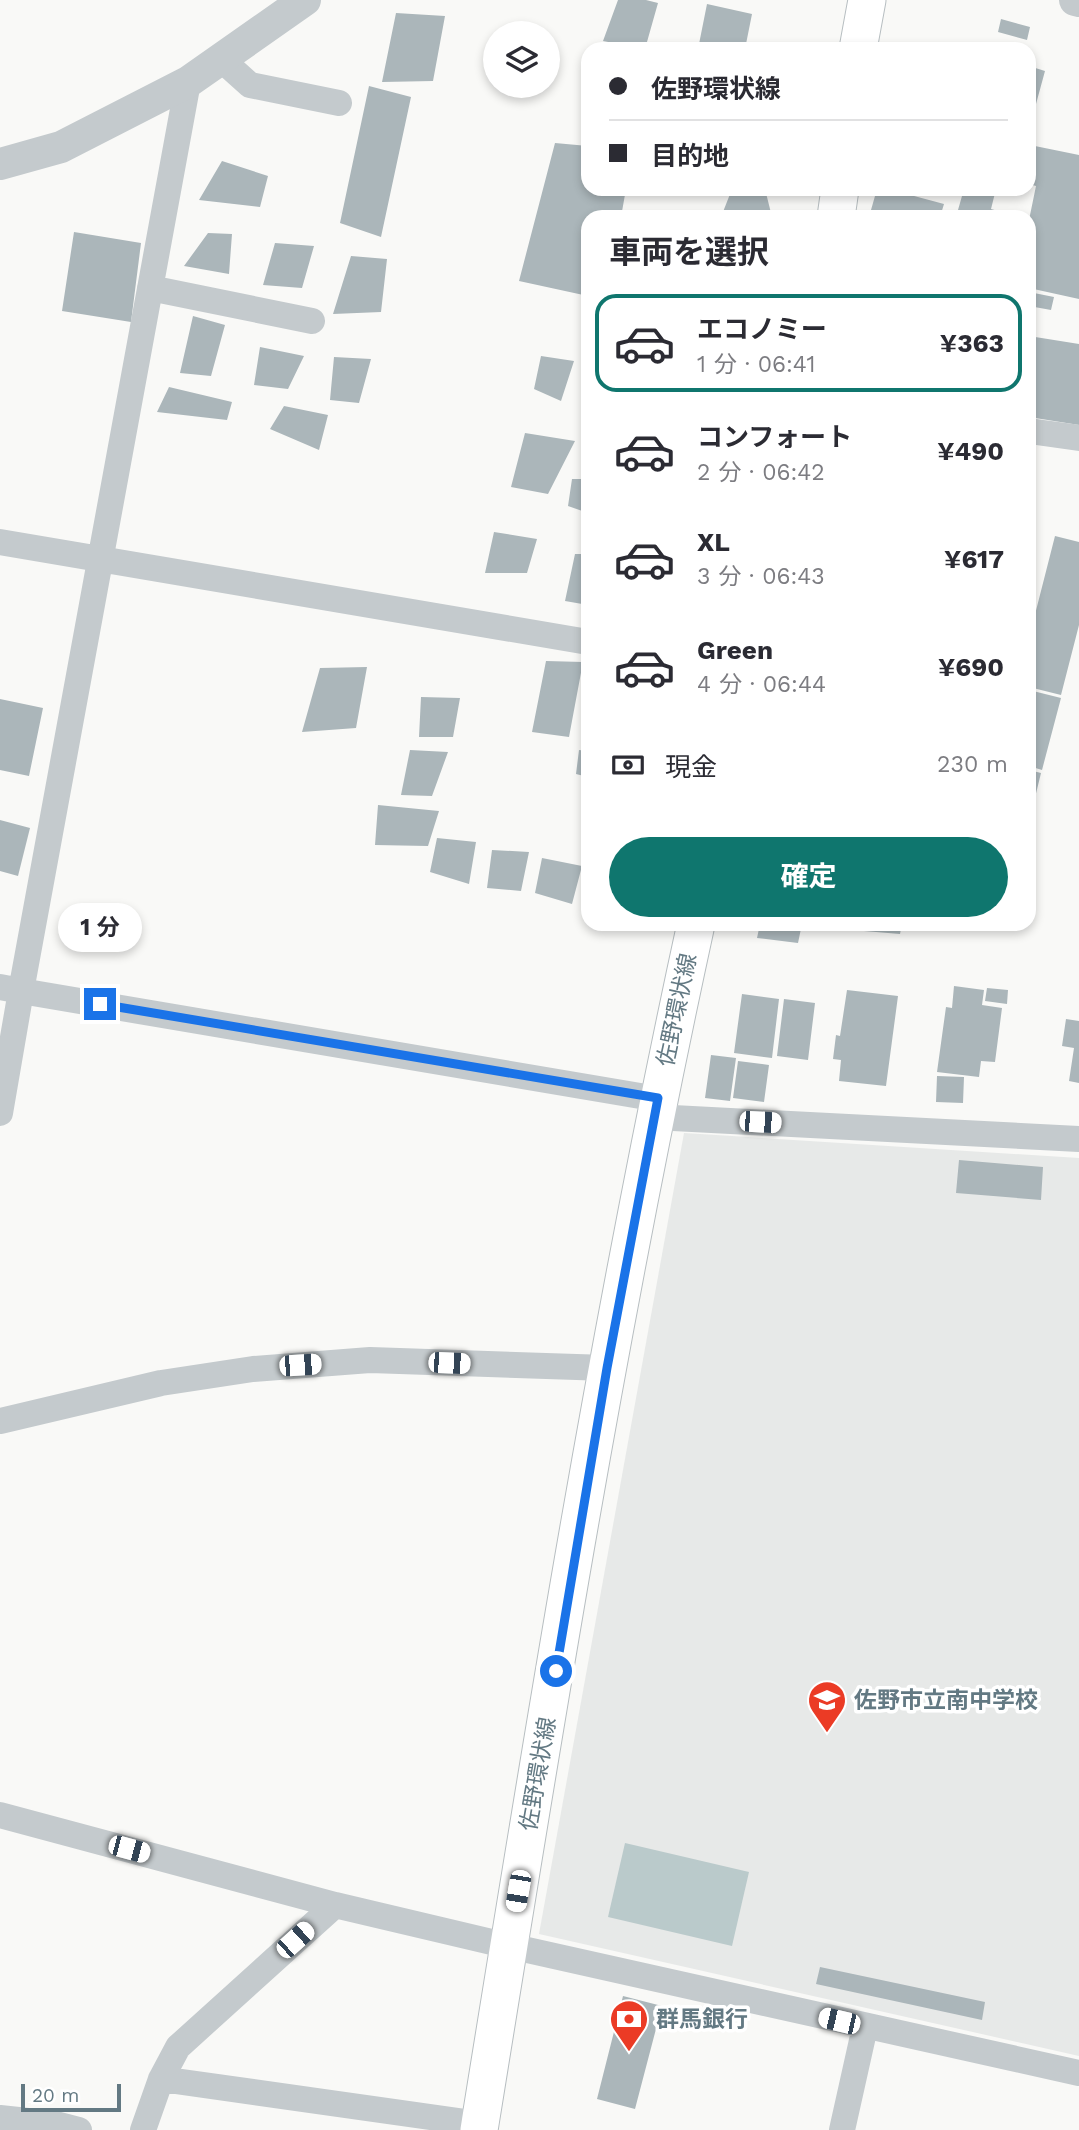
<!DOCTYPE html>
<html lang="ja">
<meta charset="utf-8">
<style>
:root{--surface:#fff;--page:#f7f7f7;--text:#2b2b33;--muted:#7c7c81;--line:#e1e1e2;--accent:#0f766e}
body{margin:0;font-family:"Work Sans","Noto Sans JP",sans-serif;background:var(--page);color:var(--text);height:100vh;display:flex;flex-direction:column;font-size:26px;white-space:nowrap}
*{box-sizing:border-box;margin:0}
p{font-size:23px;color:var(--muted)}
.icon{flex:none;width:38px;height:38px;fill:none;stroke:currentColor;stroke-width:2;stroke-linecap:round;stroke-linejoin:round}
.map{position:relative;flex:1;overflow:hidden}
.details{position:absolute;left:581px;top:210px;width:455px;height:721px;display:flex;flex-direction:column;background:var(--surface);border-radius:21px;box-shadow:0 4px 10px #0003}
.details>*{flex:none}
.hud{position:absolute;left:581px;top:42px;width:455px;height:154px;border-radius:21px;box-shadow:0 4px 10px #0003;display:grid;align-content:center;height:154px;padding:0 28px;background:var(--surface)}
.controls{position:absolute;left:483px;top:21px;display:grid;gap:14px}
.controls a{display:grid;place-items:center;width:77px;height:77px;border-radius:50%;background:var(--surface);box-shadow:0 4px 10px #0003;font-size:35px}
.scale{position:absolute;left:21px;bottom:18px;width:100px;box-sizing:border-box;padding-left:7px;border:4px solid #637983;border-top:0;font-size:19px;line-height:24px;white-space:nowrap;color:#637983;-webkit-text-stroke:5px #fff;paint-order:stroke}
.end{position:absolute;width:32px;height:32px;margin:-16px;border:9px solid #1a73e8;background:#fff;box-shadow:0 0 0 4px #fff}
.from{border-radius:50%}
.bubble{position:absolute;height:49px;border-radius:24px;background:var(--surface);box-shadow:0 4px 10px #0003;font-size:23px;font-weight:700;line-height:49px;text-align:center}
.car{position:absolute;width:21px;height:42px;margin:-21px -10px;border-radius:9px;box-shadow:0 0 5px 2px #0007;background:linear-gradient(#fff 24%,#345 0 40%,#fff 0 76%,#345 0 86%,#fff 0)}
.hud b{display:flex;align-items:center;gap:24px;height:66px;font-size:26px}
.hud b+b{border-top:2px solid var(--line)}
.hud i{width:18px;height:18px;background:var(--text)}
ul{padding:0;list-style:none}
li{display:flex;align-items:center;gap:21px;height:98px;margin:0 14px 10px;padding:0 14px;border:4px solid transparent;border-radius:21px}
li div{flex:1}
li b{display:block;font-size:26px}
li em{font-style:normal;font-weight:700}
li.current{border-color:var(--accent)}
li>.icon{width:63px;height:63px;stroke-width:1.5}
h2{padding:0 28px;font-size:32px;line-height:84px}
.pay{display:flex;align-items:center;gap:18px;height:77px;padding:0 28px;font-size:26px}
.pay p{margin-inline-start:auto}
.action{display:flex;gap:14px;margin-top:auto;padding:14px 28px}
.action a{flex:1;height:80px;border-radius:42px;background:var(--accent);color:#fff;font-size:28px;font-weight:700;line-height:80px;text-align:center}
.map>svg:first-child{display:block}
</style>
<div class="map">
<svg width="1079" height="2130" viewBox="0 0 1079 2130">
<rect width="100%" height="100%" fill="#f9f9f7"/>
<!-- built -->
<path fill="#e7e9e8" d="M 684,1133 L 1079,1158 L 1079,2056 L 539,1934 Z"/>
<!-- water -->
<path fill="#bacacb" d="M 625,1843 L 749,1872 L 732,1946 L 608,1917 Z"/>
<!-- building -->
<path fill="#abb6ba" d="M 618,0 L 646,0 L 658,3 L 645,49 L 603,41 Z
M 707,4 L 752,14 L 745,49 L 698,49 Z
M 396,13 L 445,16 L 433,81 L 382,82 Z
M 1001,19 L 1030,27 L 1027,40 L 998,32 Z
M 1029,66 L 1045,71 L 1030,126 L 1029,125 Z
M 369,86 L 411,97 L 381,237 L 340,223 Z
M 555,143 L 588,146 L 588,189 L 626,189 L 621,217 L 588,217 L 588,296 L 519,281 Z
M 1030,145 L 1079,155 L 1079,299 L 1029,288 L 1029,220 L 1036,186 L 1029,184 Z
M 222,161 L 268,176 L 260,207 L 199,200 Z
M 732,189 L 765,189 L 772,217 L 721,217 Z
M 877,189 L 888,189 L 944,204 L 940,217 L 869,217 Z
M 964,189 L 996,189 L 991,209 L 1019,217 L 956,217 Z
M 74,232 L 141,243 L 131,322 L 62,311 Z
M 208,233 L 232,234 L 229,274 L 184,266 Z
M 275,243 L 314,246 L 302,288 L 263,285 Z
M 351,256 L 387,259 L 381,312 L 333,314 Z
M 1029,292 L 1054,297 L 1051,310 L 1029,306 Z
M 193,316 L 225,325 L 211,376 L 180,373 Z
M 1029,336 L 1079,344 L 1079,425 L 1029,417 Z
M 260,347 L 304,356 L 288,389 L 254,385 Z
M 541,356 L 574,361 L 561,401 L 534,389 Z
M 334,357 L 371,359 L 359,403 L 330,400 Z
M 169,387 L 232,402 L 227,420 L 157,412 Z
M 284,406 L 328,415 L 319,450 L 270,429 Z
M 525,433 L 575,441 L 548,494 L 511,487 Z
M 572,479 L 588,479 L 588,513 L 568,506 Z
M 494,532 L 537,539 L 527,573 L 485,573 Z
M 1055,536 L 1079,542 L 1079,625 L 1061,695 L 1029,687 L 1029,638 Z
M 575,554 L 588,554 L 588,605 L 565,601 Z
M 546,661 L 583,662 L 569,737 L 532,732 Z
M 367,667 L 356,728 L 302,732 L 320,668 Z
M 1029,690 L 1061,698 L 1042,770 L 1029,766 Z
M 421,697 L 460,698 L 453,737 L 419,737 Z
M 0,699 L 43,708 L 29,776 L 0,770 Z
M 410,750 L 448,752 L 432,796 L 401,795 Z
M 579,750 L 588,751 L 588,777 L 576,774 Z
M 1029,770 L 1041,773 L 1030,818 L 1029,817 Z
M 378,805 L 439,811 L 428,846 L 375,845 Z
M 0,820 L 30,828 L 18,876 L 0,871 Z
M 437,838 L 476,842 L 469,884 L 430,872 Z
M 492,850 L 529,852 L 521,891 L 487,888 Z
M 542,858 L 582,866 L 572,904 L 535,893 Z
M 760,924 L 802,924 L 798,943 L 757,938 Z
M 842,924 L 902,924 L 900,934 L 840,929 Z
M 954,986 L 984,990 L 982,1005 L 1002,1008 L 995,1062 L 981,1061 L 979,1077 L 937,1072 L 946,1007 L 952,1008 Z
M 987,988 L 1008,990 L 1007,1004 L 985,1001 Z
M 847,990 L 898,996 L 886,1086 L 839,1081 L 841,1060 L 833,1059 L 836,1035 L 840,1036 Z
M 742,994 L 779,999 L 772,1058 L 734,1053 Z
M 784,999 L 815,1003 L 808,1060 L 777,1056 Z
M 1066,1019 L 1079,1021 L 1079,1083 L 1069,1081 L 1074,1048 L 1062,1046 Z
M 711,1055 L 736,1058 L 730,1101 L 705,1098 Z
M 738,1061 L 769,1065 L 764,1102 L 733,1098 Z
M 937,1076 L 964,1077 L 963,1103 L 936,1102 Z
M 959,1160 L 1043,1167 L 1041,1200 L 956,1193 Z
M 820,1967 L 985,2002 L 982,2020 L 816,1984 Z
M 623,1996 L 662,2006 L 635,2109 L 597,2099 Z"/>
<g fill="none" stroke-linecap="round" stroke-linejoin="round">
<defs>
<path id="secondary" d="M 858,49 L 867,0
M 836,217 L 840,189
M 479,2130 C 544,1727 609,1323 696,924"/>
</defs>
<!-- secondary casing -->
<use href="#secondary" stroke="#b7bec1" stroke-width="39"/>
<!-- minor -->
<path stroke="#c4cacd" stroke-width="26" d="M 221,59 L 250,85 L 339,103
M 188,82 L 21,991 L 658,1099
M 150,288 L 312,321
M 1029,431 L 1079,438
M 0,542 L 588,642
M 0,987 L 21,991 L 0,1113
M 654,1117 L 1079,1139
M 0,1421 L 161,1383 L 253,1369 L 370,1360 L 607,1368
M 0,1815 L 335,1905 L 509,1946 L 1079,2073
M 161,2079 L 480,2124
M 0,2118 L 56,2124 L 79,2130
M 143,2130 L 161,2079 L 178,2047 L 335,1905
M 842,2130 L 865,2027"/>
<!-- tertiary -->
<path stroke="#c4cacd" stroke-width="32" d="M 1075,0 L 1079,1
M 0,164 L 61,147 L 188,82 L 305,0"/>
<!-- secondary -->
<use href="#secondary" stroke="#fff" stroke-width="37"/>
</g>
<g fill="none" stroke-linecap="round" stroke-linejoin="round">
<!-- route -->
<path stroke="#1a73e8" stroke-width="9" d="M 100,1004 L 658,1098 L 607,1368 L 556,1671"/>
</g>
<!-- icons -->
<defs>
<symbol id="school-pin" viewBox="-11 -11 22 30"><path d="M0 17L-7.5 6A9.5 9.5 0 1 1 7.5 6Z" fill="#eb3b25" stroke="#fff"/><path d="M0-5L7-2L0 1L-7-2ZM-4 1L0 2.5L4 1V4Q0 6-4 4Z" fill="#fff"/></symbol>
<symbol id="bank-pin" viewBox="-11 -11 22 30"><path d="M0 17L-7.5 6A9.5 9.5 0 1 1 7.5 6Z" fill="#eb3b25" stroke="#fff"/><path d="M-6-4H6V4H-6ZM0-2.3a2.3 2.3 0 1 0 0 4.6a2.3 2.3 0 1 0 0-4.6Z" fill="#fff"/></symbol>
</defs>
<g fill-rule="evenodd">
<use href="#school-pin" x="805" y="1678" width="44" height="60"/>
<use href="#bank-pin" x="607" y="1997" width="44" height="60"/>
</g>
<g text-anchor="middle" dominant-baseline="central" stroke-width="7" stroke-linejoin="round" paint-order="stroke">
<!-- street labels -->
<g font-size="23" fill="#637983" stroke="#fff">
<text transform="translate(677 1010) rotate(-78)">佐野環状線</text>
<text transform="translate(538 1774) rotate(-80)">佐野環状線</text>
</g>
<!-- poi labels -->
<g font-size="23" font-weight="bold" fill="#637983" stroke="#fff" text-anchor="start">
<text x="854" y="1700">佐野市立南中学校</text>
<text x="656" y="2019">群馬銀行</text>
</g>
</g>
</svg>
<div class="controls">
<a><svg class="icon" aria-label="layers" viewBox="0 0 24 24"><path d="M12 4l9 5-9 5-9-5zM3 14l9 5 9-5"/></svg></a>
</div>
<div class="scale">20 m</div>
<i class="end from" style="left:556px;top:1671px"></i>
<i class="end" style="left:100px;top:1004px"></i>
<div class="bubble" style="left:58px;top:903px;width:84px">1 分</div>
<i class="car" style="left:760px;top:1122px;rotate:93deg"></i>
<i class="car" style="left:449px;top:1363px;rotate:92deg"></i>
<i class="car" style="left:300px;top:1365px;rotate:86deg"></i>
<i class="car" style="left:129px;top:1849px;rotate:105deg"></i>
<i class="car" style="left:518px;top:1891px;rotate:190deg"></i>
<i class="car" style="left:295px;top:1940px;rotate:48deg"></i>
<i class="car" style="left:839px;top:2021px;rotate:283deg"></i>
<div class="hud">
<b><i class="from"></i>佐野環状線</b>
<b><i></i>目的地</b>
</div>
<section class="details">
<h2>車両を選択</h2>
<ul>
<li class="current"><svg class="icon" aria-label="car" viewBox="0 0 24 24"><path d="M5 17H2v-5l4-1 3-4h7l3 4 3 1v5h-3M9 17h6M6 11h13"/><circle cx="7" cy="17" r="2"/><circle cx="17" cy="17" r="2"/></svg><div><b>エコノミー</b><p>1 分 · 06:41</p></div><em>¥363</em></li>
<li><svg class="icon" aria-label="car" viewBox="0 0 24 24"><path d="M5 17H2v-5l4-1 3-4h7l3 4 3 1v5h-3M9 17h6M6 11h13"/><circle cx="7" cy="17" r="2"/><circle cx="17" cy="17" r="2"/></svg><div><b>コンフォート</b><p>2 分 · 06:42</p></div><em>¥490</em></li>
<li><svg class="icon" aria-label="car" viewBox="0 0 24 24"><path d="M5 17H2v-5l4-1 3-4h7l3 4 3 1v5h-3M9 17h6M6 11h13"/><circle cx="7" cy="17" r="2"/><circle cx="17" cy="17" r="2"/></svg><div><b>XL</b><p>3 分 · 06:43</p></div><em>¥617</em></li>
<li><svg class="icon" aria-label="car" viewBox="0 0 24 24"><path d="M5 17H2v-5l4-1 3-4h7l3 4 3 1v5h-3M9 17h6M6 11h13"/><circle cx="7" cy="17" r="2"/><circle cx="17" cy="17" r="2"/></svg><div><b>Green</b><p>4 分 · 06:44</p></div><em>¥690</em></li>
</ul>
<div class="pay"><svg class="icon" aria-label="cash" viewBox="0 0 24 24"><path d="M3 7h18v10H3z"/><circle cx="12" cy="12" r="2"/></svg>現金<p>230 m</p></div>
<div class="action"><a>確定</a></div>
</section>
</div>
